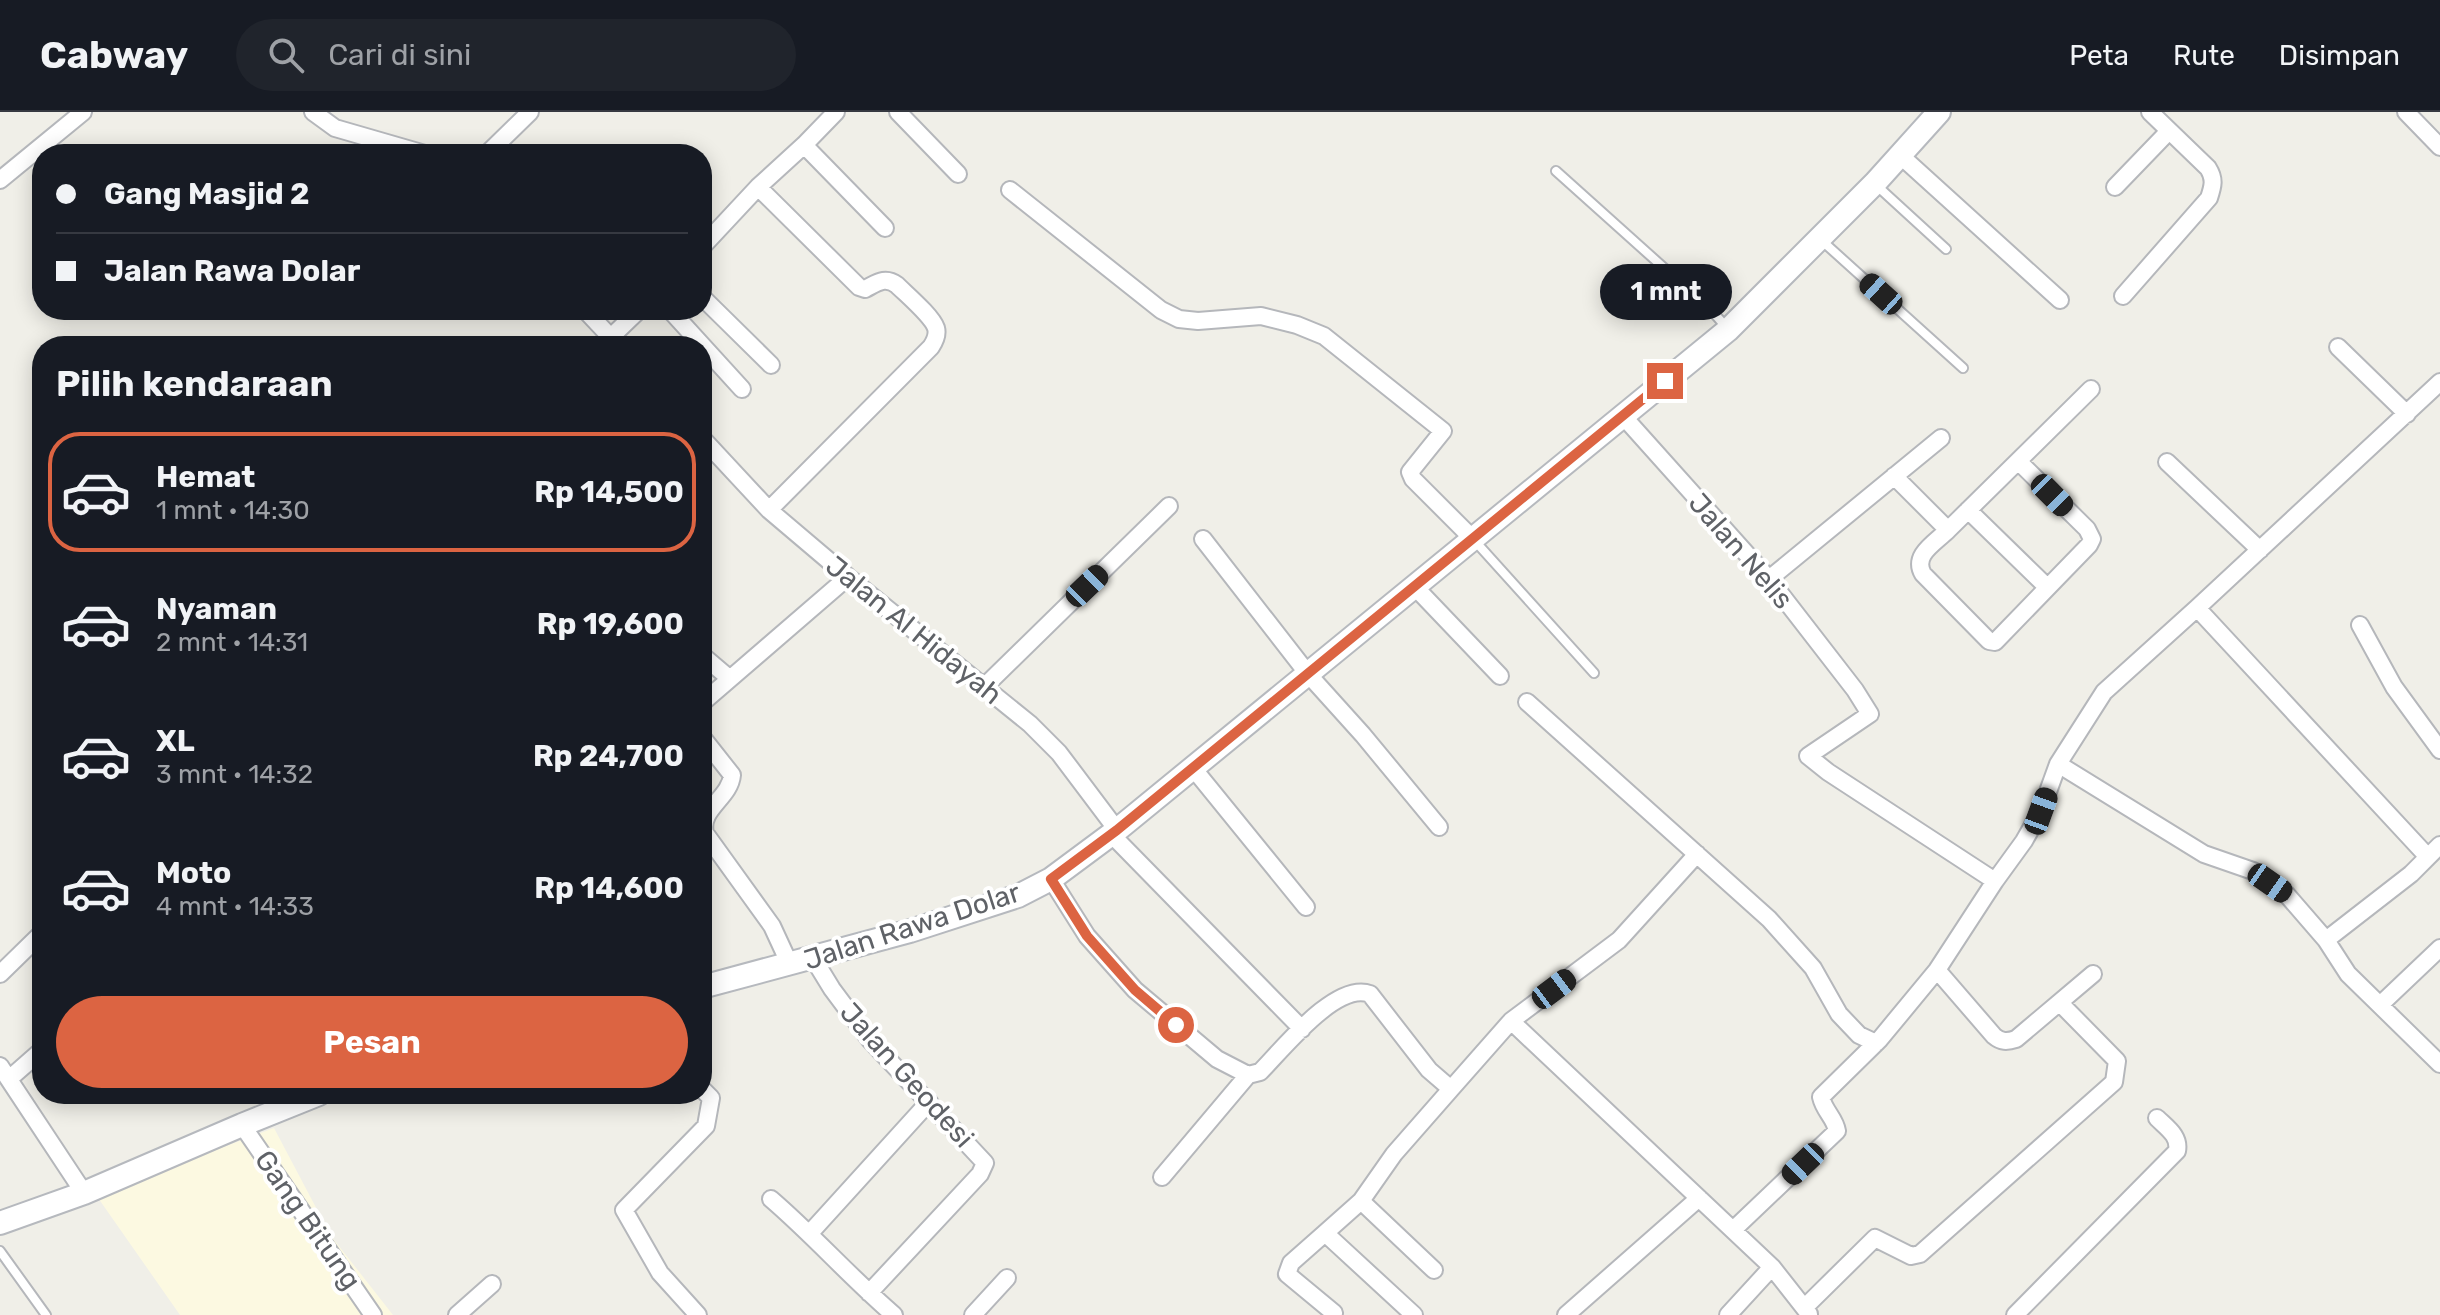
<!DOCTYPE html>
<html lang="id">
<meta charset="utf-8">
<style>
:root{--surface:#171b24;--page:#20242c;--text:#f1f3f6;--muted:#9ea1a6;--line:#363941;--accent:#dc6442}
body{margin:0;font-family:Rubik,sans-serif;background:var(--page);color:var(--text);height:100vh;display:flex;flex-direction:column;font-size:30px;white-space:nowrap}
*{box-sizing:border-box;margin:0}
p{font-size:26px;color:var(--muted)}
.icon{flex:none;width:44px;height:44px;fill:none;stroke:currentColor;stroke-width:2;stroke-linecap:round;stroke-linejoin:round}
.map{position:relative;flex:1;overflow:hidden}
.side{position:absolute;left:32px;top:224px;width:680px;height:768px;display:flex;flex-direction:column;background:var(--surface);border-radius:32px;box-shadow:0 4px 20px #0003}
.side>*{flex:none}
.banner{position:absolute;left:32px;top:32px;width:680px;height:176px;border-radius:32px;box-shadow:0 4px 20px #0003;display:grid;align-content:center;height:176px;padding:0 24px;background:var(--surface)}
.end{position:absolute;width:36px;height:36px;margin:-18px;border:10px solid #dc6442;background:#fff;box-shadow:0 0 0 4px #fff}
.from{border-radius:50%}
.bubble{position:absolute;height:56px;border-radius:28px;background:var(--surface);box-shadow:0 4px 20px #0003;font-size:26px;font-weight:700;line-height:56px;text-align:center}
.car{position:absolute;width:24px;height:48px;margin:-24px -12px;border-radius:10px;box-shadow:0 0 6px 2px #0007;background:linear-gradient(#222 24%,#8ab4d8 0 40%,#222 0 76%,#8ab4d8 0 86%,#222 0)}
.banner b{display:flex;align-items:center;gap:28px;height:76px;font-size:30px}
.banner b+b{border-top:2px solid var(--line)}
.banner i{width:20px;height:20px;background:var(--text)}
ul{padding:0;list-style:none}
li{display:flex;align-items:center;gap:24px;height:120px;margin:0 16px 12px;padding:0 8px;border:4px solid transparent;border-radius:32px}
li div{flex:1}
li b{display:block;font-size:30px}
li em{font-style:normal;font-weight:700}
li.on{border-color:var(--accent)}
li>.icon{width:72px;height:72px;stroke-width:1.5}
h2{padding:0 24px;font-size:36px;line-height:96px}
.action{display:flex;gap:16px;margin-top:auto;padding:16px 24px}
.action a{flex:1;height:92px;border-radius:48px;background:var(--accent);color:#fff;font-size:32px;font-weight:700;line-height:92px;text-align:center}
header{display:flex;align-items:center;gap:48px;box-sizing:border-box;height:112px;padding:0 40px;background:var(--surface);border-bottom:2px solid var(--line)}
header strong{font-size:38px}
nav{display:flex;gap:44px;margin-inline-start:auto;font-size:28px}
.search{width:560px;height:72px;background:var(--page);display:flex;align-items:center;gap:20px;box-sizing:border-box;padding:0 28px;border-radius:44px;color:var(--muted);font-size:30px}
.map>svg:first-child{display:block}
</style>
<header>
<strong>Cabway</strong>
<div class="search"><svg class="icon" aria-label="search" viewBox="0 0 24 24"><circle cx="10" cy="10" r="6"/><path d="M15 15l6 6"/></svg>Cari di sini</div>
<nav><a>Peta</a><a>Rute</a><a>Disimpan</a></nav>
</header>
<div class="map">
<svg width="2440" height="1203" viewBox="0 0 2440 1203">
<rect width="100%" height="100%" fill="#f0efe8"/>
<!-- commercial -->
<path fill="#fcf9e1" d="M 274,1016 L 331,1124 L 393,1203 L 180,1203 L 96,1083 Z"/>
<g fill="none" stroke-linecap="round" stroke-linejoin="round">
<defs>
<path id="lane" d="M 1556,59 L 1712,199 L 1728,217
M 1875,72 L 1946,137
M 1820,127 L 1963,256
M 1474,428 L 1594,561
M 0,1139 L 46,1203"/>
<path id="street" d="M 313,0 L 335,16 L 425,42
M 898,0 L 958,62
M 2406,0 L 2440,35
M 804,33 L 885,116
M 487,42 L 530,0
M 1901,44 L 2060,188
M 0,68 L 83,0
M 758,75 L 859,175 L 865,177 C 877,171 885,164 897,173 C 907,183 932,204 936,216 C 938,223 935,229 931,235 L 769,398
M 2115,75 L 2169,19
M 1010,78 L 1161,198 L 1179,207 L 1198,209 L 1261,204 L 1297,213 L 1324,224 L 1443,319 L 1410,360 L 1413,367 L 1473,427
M 702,135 L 758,75 L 804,33 L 836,0
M 2123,184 L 2209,86 C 2213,74 2215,67 2208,56 L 2150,0
M 702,185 L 771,253
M 585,198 L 619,234
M 670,198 L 742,277
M 611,225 L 639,198
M 2338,235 L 2407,302
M 1623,304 L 1769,467 L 1855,578 L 1870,602 L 1808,644 L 1828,660 L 1995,769
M 702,326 L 769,398 L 848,465 L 1030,612 L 1059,641 L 1117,718
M 2167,350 L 2260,438
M 1894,364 L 1948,418 L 2091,277
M 1968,398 L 2047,475
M 1948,418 C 1935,431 1912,443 1923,462 L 1989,529 L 1995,530 L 2089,433 L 2092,427 L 2087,417 L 2018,349
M 1203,427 L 1308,562 L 1363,623 L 1439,715
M 1769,467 L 1941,326
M 1415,475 L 1500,564
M 2197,496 L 2428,745
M 2360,513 L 2394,575 L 2440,638
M 702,543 L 729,566
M 984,575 L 1169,394
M 1527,590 L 1769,807 L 1813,856 L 1839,902 L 1859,923 L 1876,931
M 702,591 L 848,465
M 702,625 L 732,663 C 730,686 699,697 705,721 L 772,814 L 790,853
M 2058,652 L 2204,742 L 2253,759 L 2287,783 L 2326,828 L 2348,862 L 2440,952
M 1193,656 L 1306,795
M 1111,722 L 1302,917
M 1051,767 L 1087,824 L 1135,878 L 1217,947 L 1248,963 L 1260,960 C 1282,938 1336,869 1370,882 L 1429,958 L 1451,977 L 1511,909 L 1619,828 L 1697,742
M 2326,828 L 2411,762 L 2440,733
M 813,846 L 832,877 L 870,928 L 985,1051 L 980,1062 L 869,1181
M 1937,858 L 1994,924 C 2001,930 2007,930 2016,927 L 2093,862
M 0,862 L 42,821
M 2381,892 L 2440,836
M 1511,909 L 1772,1155 L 1809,1202
M 0,954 L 84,1081
M 9,967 L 42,938
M 242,1013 L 373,1203
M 1162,1065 L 1248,963
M 771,1087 C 814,1124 851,1166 894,1203
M 1361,1089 L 1434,1158
M 1733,1118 L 1837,1019 C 1835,1006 1824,999 1821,985 L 1880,927 L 1937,858 L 1995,769 L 2024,729 L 2041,699 L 2058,652 L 2104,580 L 2197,496 L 2440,270
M 810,1121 L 929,990
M 1325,1121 L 1291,1151 L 1287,1162 L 1334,1201
M 1805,1195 L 1875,1126 L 1911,1144 L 1920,1142 L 2114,970 L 2117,949 L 2060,891
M 457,1203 L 492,1172
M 698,1203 L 660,1161 L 624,1098 L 706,1014 L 711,986 L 702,977
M 973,1203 L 1007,1166
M 1414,1203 L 1325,1121 L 1361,1089 L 1394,1042 L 1451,977
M 1566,1203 L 1699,1086
M 1728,1203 L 1772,1155
M 2015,1203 L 2177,1039 C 2180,1024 2167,1016 2157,1006"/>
<path id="secondary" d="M 702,875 L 910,819 L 1018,784 L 1051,767 L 1117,718 L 1728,218 L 1875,71 L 1939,0
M 0,1111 L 84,1081 L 242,1013 L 319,982"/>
</defs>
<!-- lane casing -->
<use href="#lane" stroke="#b5b7bb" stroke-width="12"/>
<!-- street casing -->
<use href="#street" stroke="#b5b7bb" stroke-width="20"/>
<!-- secondary casing -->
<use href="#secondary" stroke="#b6b9be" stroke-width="26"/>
<!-- lane -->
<use href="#lane" stroke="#fff" stroke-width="8"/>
<!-- street -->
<use href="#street" stroke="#fff" stroke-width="16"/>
<!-- secondary -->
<use href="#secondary" stroke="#fff" stroke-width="22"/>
</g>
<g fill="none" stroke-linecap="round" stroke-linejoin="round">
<!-- route -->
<path stroke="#dc6442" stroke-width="10" d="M 1176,913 L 1135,878 L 1087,824 L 1051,767 L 1117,718 L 1665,269"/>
</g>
<g text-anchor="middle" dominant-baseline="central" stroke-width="8" stroke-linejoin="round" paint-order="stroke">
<!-- street labels -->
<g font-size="28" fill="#5f6267" stroke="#fff">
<text transform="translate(1741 439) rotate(49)">Jalan Nelis</text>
<text transform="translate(914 518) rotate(39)">Jalan Al Hidayah</text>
<text transform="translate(912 814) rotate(-18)">Jalan Rawa Dolar</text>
<text transform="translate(907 963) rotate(48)">Jalan Geodesi</text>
<text transform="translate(308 1108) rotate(55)">Gang Bitung</text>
</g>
</g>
</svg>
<i class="end from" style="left:1176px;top:913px"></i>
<i class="end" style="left:1665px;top:269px"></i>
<div class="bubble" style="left:1600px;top:152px;width:132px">1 mnt</div>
<i class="car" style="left:1881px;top:182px;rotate:312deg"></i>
<i class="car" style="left:2052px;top:383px;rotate:135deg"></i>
<i class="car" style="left:1087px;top:474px;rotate:46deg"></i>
<i class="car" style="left:2041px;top:699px;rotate:20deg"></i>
<i class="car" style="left:2270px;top:771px;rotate:125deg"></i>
<i class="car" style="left:1554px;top:877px;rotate:53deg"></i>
<i class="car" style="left:1803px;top:1052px;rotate:226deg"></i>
<div class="banner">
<b><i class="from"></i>Gang Masjid 2</b>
<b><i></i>Jalan Rawa Dolar</b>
</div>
<section class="side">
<h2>Pilih kendaraan</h2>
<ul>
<li class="on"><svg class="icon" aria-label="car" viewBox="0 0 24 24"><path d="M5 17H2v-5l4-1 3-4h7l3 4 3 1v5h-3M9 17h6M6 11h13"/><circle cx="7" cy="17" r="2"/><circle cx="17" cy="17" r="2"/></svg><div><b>Hemat</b><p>1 mnt · 14:30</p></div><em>Rp 14,500</em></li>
<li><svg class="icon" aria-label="car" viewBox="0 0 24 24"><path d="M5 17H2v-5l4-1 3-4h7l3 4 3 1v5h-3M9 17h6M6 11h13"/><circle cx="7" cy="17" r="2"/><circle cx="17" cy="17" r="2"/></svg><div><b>Nyaman</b><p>2 mnt · 14:31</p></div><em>Rp 19,600</em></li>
<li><svg class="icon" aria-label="car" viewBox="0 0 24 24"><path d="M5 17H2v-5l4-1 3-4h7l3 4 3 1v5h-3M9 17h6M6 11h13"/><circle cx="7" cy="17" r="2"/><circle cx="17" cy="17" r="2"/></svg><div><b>XL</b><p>3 mnt · 14:32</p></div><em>Rp 24,700</em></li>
<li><svg class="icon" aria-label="car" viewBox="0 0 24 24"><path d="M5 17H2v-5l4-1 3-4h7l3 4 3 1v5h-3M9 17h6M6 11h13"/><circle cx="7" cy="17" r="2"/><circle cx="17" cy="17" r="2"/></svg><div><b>Moto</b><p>4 mnt · 14:33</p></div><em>Rp 14,600</em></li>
</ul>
<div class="action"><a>Pesan</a></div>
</section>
</div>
